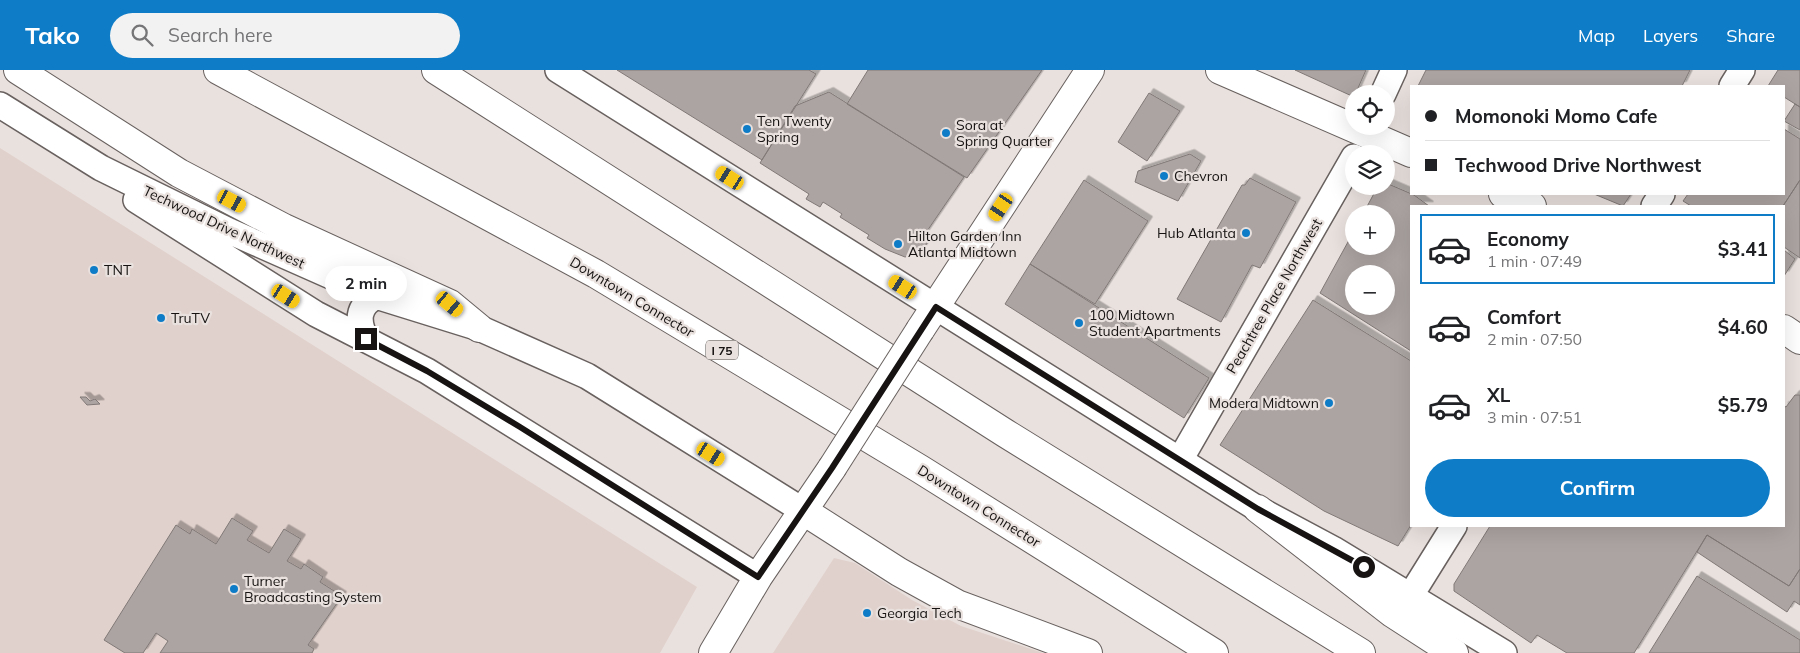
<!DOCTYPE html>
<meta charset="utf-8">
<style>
:root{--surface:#fff;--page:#f2f2f2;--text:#202124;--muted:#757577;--line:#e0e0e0;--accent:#0e7cc6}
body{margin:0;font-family:Mulish,sans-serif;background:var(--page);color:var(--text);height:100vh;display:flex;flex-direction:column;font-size:19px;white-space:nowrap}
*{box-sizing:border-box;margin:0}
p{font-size:16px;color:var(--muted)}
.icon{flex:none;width:28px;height:28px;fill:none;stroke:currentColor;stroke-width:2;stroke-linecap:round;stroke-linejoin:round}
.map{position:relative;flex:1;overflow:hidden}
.panel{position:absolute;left:1410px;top:135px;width:375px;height:322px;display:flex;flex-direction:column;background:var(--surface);border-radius:0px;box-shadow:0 5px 20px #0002}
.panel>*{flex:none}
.top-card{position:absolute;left:1410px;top:15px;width:375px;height:110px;border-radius:0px;box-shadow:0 5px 20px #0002;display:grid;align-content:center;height:110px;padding:0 15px;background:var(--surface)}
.tools{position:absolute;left:1345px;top:15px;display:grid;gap:10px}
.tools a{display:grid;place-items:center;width:50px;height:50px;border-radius:50%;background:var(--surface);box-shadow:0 5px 20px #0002;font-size:25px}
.end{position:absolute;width:22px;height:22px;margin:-11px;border:6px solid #161312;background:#fff;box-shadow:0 0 0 2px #fff}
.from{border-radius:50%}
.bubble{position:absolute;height:35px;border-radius:18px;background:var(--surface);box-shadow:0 5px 20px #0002;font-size:16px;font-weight:700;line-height:35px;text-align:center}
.car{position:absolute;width:15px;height:30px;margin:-15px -8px;border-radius:6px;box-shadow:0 0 4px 1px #0007;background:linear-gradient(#f5c518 24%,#345 0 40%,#f5c518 0 76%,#345 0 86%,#f5c518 0)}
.top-card b{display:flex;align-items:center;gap:18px;height:48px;font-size:19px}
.top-card b+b{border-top:1px solid var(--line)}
.top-card i{width:12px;height:12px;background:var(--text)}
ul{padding:9px 0 0;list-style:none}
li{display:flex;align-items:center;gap:15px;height:70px;margin:0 10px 8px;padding:0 5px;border:2px solid transparent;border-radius:0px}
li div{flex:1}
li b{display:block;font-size:19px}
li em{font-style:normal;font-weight:700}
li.on{border-color:var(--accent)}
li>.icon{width:45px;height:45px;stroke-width:1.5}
.cta{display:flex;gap:10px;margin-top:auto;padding:10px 15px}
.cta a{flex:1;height:58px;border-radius:30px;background:var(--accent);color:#fff;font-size:20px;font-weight:700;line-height:58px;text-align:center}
header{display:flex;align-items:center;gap:30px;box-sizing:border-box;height:70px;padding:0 25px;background:var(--accent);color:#fff}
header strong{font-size:24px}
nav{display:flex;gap:28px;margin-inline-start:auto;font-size:18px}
.search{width:350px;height:45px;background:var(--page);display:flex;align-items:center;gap:12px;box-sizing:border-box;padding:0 18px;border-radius:28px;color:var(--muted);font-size:19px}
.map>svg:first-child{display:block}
</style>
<header>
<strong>Tako</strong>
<div class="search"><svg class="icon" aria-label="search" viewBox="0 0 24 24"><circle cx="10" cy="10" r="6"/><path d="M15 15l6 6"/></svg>Search here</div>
<nav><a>Map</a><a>Layers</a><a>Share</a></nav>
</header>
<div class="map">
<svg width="1800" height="583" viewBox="0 0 1800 583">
<defs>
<filter id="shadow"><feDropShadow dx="4.5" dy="-4.5" stdDeviation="0" flood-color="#0004"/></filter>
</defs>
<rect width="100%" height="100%" fill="#e9e1de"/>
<!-- built -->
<path fill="#e1d1cc" d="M 0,78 L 697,517 L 660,583 L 0,583 Z
M 834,488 L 855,493 L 912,530 L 961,556 L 1043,583 L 773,583 Z"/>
<!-- building -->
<path fill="#aca4a2" stroke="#807977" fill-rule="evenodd" filter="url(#shadow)" d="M 617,0 L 809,0 L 816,4 L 762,90 Z
M 868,0 L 1042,0 L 967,108 L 847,34 Z
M 1295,0 L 1366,0 L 1354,27 Z
M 1426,0 L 1690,0 L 1682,16 L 1418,16 Z
M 1778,0 L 1800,0 L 1800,37 L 1784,27 L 1784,16 L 1768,16 Z
M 829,22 L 964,107 L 923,167 L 929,171 L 919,183 L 905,187 L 885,179 L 867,168 L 869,165 L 840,147 L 842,144 L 823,132 L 820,137 L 806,129 L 809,124 L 760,93 L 795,36 Z
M 1149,23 L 1180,41 L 1147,91 L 1118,72 Z
M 1795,34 L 1800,37 L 1800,60 L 1784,51 Z
M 1784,59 L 1800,69 L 1800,110 L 1783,136 L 1691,136 L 1683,131 L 1688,124 L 1784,124 Z
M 1190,84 L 1201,91 L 1178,131 L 1135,112 L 1138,101 Z
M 1250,108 L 1296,132 L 1260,198 L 1252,195 L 1221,252 L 1177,229 L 1242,115 L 1245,115 Z
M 1084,110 L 1148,151 L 1095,234 L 1030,194 Z
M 1800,110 L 1800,188 L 1784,177 L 1783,136 Z
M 1386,113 L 1414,125 L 1429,136 L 1411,136 L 1411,281 L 1320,223 L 1354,161 L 1354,176 L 1386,176 L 1386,144 L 1363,144 L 1378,116 L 1386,116 ZM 1354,204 L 1386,204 L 1386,236 L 1354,236 Z
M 1594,124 L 1631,124 L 1623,136 Z
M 1784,180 L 1795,189 L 1784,206 Z
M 1030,194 L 1209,308 L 1184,348 L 1005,234 Z
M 1313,230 L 1411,291 L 1411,455 L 1398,476 L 1324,441 L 1220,375 Z
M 1795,325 L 1800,325 L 1800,499 L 1789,516 L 1707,465 L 1634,583 L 1567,583 L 1537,565 L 1531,573 L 1454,521 L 1454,514 L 1490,456 L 1784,456 L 1784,336 L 1786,337 Z
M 80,327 L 86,327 L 90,331 L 95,329 L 100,334 L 87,335 Z
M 232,448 L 253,461 L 247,470 L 269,483 L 284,459 L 301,469 L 287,491 L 301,499 L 304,494 L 323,507 L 320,512 L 342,526 L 308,575 L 314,579 L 312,583 L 160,583 L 168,571 L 156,563 L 143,583 L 125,583 L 104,570 L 176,455 L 190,464 L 192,459 L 216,474 Z
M 1707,465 L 1789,516 L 1800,499 L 1800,535 L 1794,531 L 1787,542 L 1697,482 Z
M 1697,506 L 1800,570 L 1800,583 L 1649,583 Z"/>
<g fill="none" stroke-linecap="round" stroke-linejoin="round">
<defs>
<path id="minor" d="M 558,0 L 1258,439 L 1333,479 L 1504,583
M 1732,16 L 1742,0
M 1383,24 L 1394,0
M 0,35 L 101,98 L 229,161 L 376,226 L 479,258 L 587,306 L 802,440
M 136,130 L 316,244 L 427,301 L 758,507
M 1654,136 L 1662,124
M 366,269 C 357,251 357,237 376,226
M 1180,390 L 1354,87
M 1411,525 L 1454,456"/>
<path id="major" d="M 1220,0 L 1411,83
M 1503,124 L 1532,136
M 1784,259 L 1800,270
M 920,260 L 1090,0
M 713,583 L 758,507 L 832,398"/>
<path id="highway" d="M 18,0 L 179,103 L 284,158 L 450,234 L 479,258
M 218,0 L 596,204 L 920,399 L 1214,583
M 436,0 L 1005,363 L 1361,583
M 1258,439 L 1392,543 L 1454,583
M 802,440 L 899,502 L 957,534 L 1088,583"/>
</defs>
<!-- minor casing -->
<use href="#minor" stroke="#68615f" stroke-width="28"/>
<!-- major casing -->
<use href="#major" stroke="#68615f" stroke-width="30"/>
<!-- highway casing -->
<use href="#highway" stroke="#68615f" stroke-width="30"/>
<!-- minor -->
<use href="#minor" stroke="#fff" stroke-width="25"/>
<!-- major -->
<use href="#major" stroke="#fff" stroke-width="28"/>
<!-- highway -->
<use href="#highway" stroke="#fff" stroke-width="28"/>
<defs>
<path id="major-bridge" d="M 832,398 L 920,260"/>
</defs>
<!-- major-bridge casing -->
<use href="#major-bridge" stroke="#68615f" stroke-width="30" stroke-linecap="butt"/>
<!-- major-bridge -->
<use href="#major-bridge" stroke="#fff" stroke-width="28"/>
</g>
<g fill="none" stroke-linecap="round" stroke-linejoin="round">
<!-- route -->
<path stroke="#161312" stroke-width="6" d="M 366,269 L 427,301 L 520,357 L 758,507 L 832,398 L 936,237 L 1258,439 L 1364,497"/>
</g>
<!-- markers -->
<g fill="#0e7cc6" stroke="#e9e1de" stroke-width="2">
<circle cx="747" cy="59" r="5"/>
<circle cx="946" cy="63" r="5"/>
<circle cx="1164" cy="106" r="5"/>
<circle cx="1246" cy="163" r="5"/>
<circle cx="898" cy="174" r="5"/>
<circle cx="94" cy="200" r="5"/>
<circle cx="161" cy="248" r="5"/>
<circle cx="1079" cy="253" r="5"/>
<circle cx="1329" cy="333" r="5"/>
<circle cx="234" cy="519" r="5"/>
<circle cx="867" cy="543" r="5"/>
</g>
<g text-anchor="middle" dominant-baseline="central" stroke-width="4.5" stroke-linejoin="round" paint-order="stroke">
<!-- shield labels -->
<rect fill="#e9e1de" stroke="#55514f" stroke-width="1" x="706" y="270.5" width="32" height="19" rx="4"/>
<g font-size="12" font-weight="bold" fill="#161312">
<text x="722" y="280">I 75</text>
</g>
<!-- poi labels -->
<g font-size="14" fill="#161312" stroke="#e9e1de" text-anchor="start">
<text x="757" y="51">Ten Twenty<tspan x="757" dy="16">Spring</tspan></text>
<text x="956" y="55">Sora at<tspan x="956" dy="16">Spring Quarter</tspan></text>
<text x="1174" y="106">Chevron</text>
<text x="1236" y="163" text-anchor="end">Hub Atlanta</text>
<text x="908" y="166">Hilton Garden Inn<tspan x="908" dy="16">Atlanta Midtown</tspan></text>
<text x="104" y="200">TNT</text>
<text x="1089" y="245">100 Midtown<tspan x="1089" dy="16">Student Apartments</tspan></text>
<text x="171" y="248">TruTV</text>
<text x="1319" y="333" text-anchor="end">Modera Midtown</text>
<text x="244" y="511">Turner<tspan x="244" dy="16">Broadcasting System</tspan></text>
<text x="877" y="543">Georgia Tech</text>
</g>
<!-- street labels -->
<g font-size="14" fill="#161312" stroke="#e9e1de">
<text transform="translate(224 157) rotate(25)">Techwood Drive Northwest</text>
<text transform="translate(1274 226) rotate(-60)">Peachtree Place Northwest</text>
<text transform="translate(632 227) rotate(31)">Downtown Connector</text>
<text transform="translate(979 436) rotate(32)">Downtown Connector</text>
</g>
</g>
</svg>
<div class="tools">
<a><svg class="icon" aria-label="locate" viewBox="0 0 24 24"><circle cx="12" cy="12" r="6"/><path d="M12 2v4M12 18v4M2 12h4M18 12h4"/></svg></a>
<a><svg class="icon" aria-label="layers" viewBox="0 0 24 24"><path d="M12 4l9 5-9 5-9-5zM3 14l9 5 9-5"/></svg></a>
<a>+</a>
<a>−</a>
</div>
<i class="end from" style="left:1364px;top:497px"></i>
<i class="end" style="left:366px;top:269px"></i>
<div class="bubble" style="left:325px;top:196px;width:82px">2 min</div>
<i class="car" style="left:730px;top:108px;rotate:302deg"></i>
<i class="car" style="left:232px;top:131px;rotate:118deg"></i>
<i class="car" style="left:1001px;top:137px;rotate:214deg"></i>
<i class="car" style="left:903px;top:217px;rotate:302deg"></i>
<i class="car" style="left:286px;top:226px;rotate:122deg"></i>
<i class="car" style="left:450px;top:234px;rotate:130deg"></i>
<i class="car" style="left:711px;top:384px;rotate:122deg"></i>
<div class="top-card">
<b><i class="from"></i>Momonoki Momo Cafe</b>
<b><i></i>Techwood Drive Northwest</b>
</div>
<section class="panel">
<ul>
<li class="on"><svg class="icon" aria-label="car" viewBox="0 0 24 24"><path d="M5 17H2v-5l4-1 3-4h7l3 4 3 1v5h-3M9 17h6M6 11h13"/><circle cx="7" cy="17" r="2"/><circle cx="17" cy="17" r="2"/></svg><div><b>Economy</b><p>1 min · 07:49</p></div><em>$3.41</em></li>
<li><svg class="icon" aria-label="car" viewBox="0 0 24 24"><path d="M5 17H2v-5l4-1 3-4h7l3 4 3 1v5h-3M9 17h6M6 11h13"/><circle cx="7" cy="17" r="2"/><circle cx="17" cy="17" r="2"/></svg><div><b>Comfort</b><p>2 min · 07:50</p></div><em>$4.60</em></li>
<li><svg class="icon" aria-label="car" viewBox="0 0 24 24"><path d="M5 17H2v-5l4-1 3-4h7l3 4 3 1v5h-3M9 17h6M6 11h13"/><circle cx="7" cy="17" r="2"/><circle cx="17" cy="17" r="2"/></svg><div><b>XL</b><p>3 min · 07:51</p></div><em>$5.79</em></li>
</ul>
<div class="cta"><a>Confirm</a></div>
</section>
</div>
